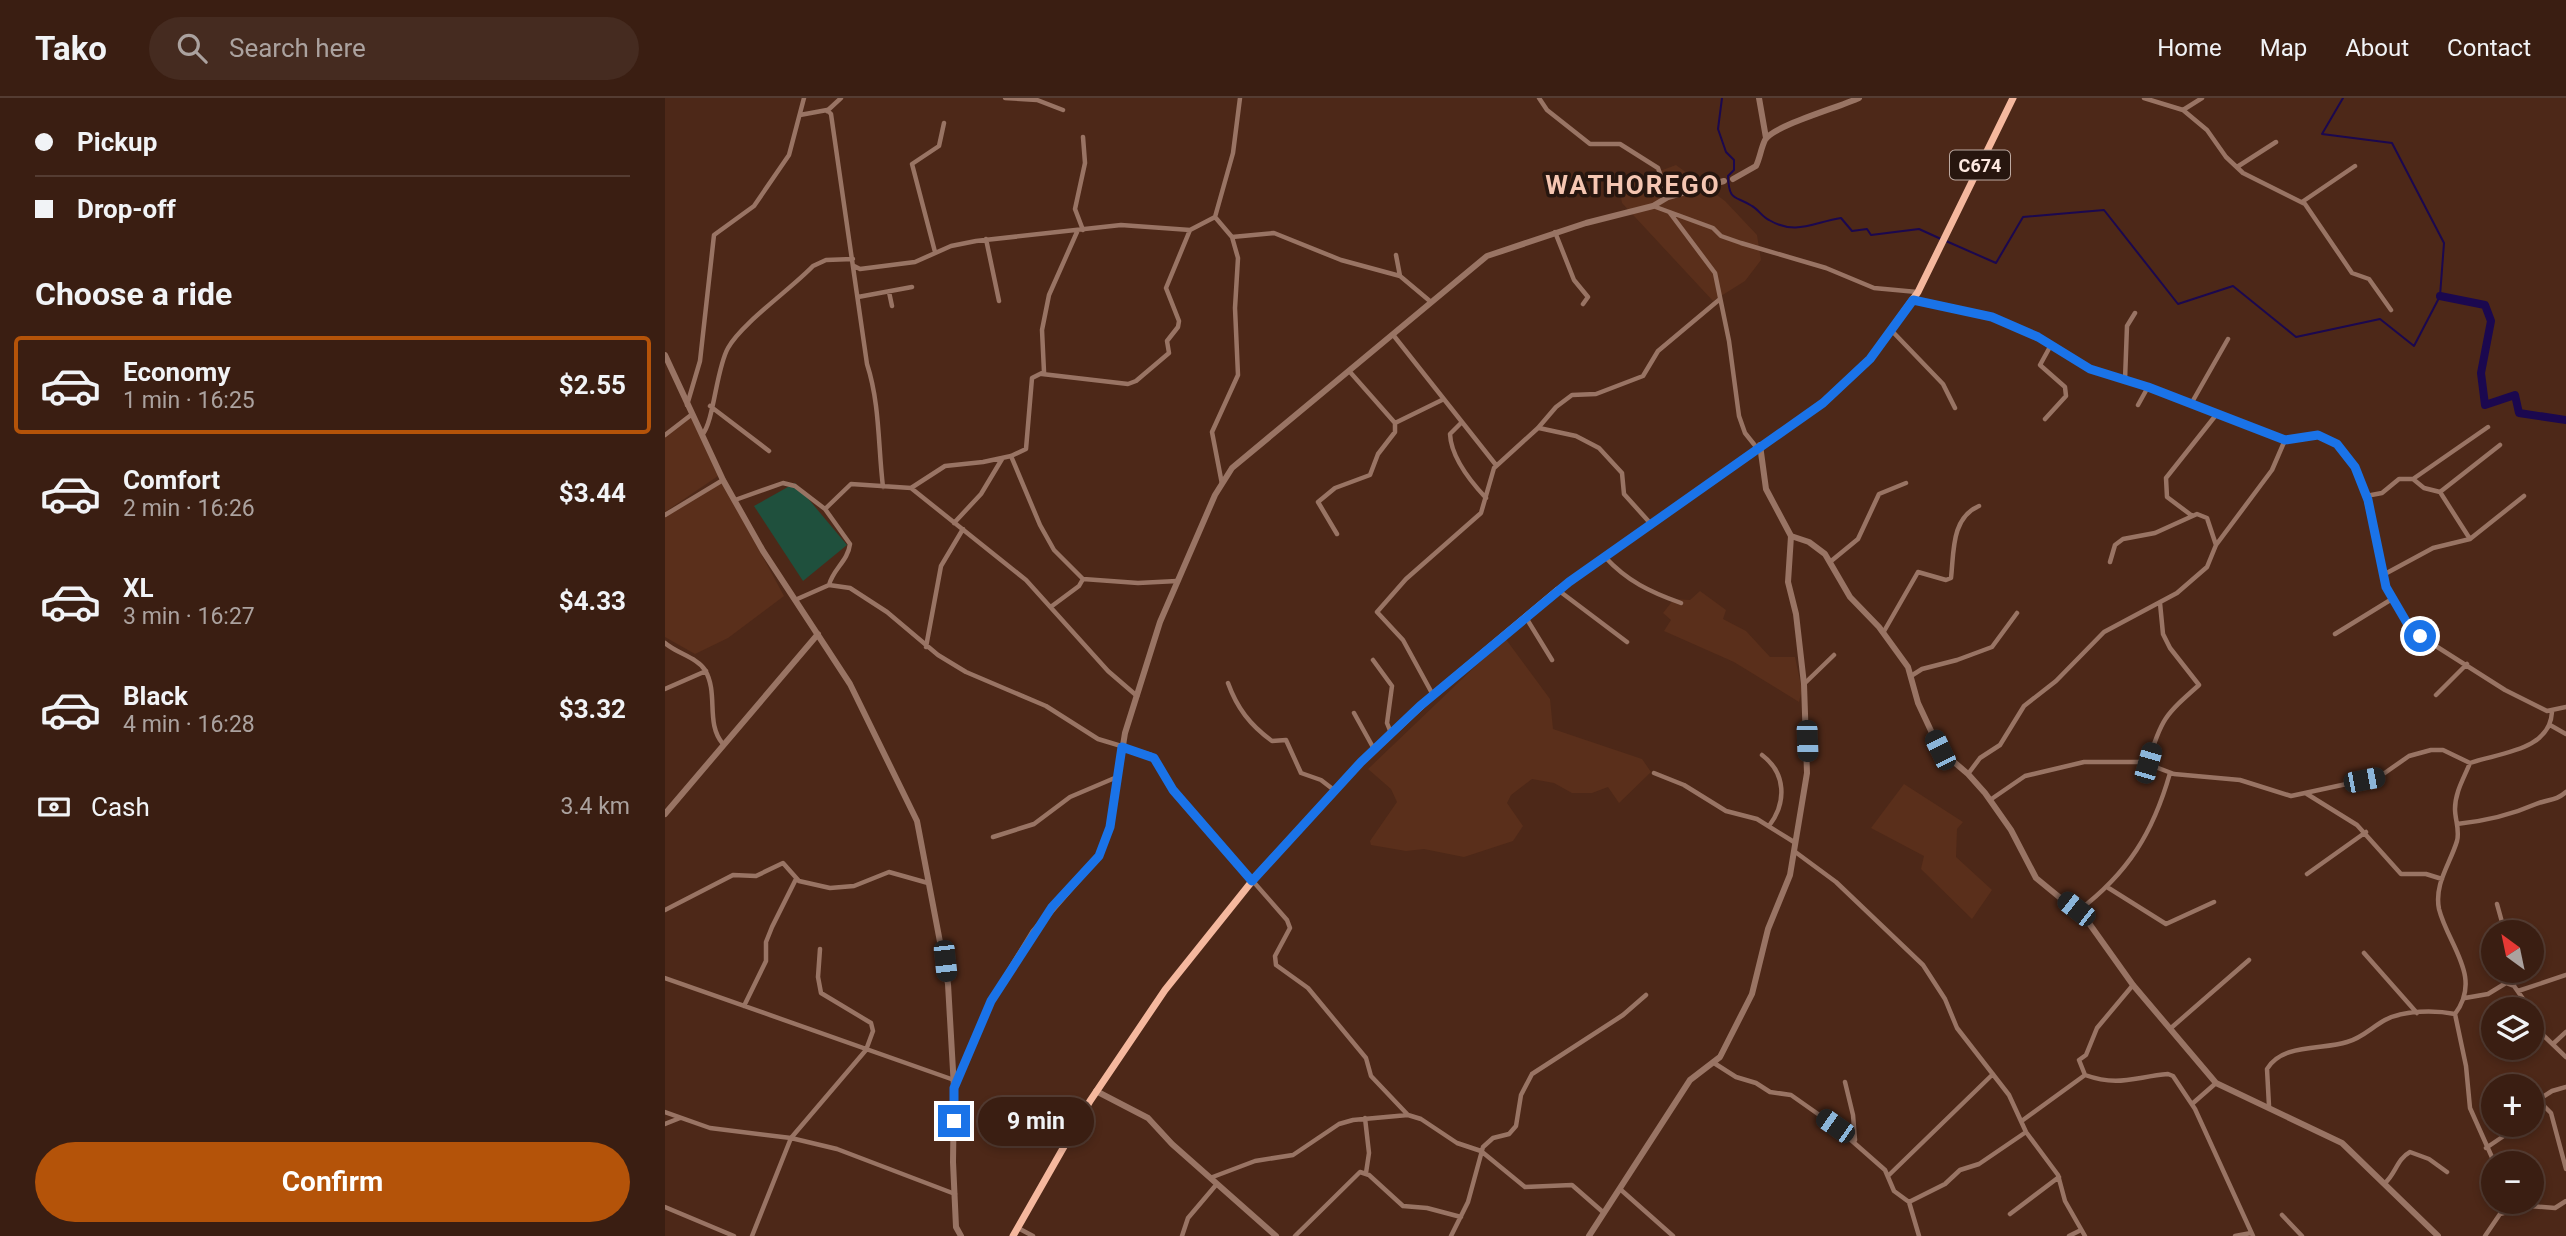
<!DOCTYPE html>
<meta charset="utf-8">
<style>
:root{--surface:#3a1e12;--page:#452b20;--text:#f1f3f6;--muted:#aba29f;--line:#543c32;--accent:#b45309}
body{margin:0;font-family:Roboto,sans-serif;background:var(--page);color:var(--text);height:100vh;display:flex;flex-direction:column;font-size:26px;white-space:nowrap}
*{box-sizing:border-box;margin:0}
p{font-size:23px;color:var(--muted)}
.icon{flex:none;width:38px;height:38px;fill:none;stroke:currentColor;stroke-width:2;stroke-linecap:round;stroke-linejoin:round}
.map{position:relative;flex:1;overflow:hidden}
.sheet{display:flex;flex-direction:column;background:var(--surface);width:665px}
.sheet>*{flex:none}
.top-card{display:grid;align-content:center;height:154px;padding:0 35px;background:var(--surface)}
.needle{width:46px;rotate:327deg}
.controls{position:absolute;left:1816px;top:822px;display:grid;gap:14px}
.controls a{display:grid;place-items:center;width:63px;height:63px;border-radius:50%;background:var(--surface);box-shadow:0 4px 10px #0003,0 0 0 2px var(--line);font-size:35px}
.end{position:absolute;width:32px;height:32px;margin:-16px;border:9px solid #1a73e8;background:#fff;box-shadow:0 0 0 4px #fff}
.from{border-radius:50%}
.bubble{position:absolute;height:49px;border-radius:24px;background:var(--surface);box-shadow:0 4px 10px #0003,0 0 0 2px var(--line);font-size:23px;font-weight:700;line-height:49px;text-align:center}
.car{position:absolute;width:21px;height:42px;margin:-21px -10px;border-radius:9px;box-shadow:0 0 5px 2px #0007;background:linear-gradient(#222 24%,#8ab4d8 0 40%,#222 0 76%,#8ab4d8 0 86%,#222 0)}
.top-card b{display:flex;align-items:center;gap:24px;height:66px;font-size:26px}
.top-card b+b{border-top:2px solid var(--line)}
.top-card i{width:18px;height:18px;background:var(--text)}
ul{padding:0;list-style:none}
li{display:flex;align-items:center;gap:21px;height:98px;margin:0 14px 10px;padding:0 21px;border:4px solid transparent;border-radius:7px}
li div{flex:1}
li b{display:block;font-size:26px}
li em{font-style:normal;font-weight:700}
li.current{border-color:var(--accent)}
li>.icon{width:63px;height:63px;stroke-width:1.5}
h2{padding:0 35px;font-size:32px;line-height:84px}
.pay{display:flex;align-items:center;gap:18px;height:77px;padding:0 35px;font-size:26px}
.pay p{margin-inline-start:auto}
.primary-button{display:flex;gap:14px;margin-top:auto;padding:14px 35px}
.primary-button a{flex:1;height:80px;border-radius:42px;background:var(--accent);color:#fff;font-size:28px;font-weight:700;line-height:80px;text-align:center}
header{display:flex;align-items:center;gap:42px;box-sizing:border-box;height:98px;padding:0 35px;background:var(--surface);border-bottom:2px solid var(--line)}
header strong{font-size:33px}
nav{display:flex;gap:38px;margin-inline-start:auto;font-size:24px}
.search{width:490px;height:63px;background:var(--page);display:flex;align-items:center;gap:18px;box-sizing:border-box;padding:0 24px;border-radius:38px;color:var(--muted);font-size:26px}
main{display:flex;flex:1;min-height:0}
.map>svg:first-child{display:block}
</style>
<header>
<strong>Tako</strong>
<div class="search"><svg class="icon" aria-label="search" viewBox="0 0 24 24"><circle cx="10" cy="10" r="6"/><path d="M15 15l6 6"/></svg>Search here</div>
<nav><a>Home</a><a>Map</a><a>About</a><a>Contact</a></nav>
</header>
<main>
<section class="sheet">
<div class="top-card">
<b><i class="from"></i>Pickup</b>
<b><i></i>Drop-off</b>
</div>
<h2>Choose a ride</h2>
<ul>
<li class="current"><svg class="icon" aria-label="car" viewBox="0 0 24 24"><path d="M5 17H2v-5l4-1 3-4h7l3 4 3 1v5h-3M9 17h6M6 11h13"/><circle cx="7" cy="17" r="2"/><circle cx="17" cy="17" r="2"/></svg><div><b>Economy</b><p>1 min · 16:25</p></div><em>$2.55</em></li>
<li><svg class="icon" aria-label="car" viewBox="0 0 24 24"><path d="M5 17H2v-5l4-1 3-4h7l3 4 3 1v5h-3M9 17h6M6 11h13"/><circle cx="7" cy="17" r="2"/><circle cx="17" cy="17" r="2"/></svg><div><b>Comfort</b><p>2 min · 16:26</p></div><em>$3.44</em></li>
<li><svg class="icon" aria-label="car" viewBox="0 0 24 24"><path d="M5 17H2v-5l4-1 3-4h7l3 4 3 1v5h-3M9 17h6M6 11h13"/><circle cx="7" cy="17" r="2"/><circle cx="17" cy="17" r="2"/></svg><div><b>XL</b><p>3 min · 16:27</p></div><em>$4.33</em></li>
<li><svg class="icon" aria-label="car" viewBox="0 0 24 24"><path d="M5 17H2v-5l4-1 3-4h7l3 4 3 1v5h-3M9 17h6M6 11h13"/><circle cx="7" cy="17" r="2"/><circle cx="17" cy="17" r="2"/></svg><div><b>Black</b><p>4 min · 16:28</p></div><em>$3.32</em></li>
</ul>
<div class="pay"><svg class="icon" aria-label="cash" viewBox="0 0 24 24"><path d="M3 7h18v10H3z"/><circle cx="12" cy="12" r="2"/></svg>Cash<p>3.4 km</p></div>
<div class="primary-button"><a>Confirm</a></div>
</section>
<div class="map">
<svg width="1901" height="1138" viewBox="0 0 1901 1138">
<rect width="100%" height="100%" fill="#4d2818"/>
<!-- built -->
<path fill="#5a2f1b" d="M 1011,67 L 1060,103 L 1092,137 L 1096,162 L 1080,183 L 1048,203 L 957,105 L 955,94 L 976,80 Z
M 26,319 L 53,378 L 0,414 L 0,338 Z
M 57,384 L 119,498 L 63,540 L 30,556 L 0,539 L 0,418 Z
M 1035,493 L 1061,512 L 1058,521 L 1081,533 L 1105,559 L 1130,559 L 1137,592 L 1134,604 L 1069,564 L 999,533 L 1006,522 L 998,515 L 1009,501 L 1025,502 Z
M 840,540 L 885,601 L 888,631 L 977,661 L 986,674 L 954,705 L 943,689 L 927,695 L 907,695 L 889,685 L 867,681 L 846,697 L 842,705 L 858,728 L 848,743 L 799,759 L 759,751 L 741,753 L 706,747 L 705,743 L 732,704 L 726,691 L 703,671 Z
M 1239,686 L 1298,724 L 1292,731 L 1291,759 L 1327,792 L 1307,821 L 1256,771 L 1259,758 L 1206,730 Z"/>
<!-- green -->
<path fill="#1f503d" d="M 130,385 L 182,447 L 138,483 L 89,408 Z"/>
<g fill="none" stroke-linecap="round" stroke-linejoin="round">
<!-- stream -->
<path stroke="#1b084f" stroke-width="2" d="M 1057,0 L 1053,31 L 1061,54 L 1069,62 L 1069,72 L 1063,78 C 1064,104 1070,97 1087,108 C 1093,111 1097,119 1104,122 C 1131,138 1149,124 1176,120 L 1187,133 L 1202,131 L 1206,137 L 1254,131 L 1276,141
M 1281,143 L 1331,165 L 1358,119 L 1439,112 L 1513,206 L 1568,188 L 1631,239 L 1715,221 L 1749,248 L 1775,198 L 1779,145 L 1727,45 L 1657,36 L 1678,0"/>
<!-- river -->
<path stroke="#1b084f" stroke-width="8" d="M 1775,198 L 1820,207 L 1826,223 L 1816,275 L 1820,307 L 1850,297 L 1854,315 L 1901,322"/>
<!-- minor -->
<path stroke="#997464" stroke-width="4.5" d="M 340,0 L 372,2 L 398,12
M 874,0 L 882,12 L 925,46 L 955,46 L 993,70 L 1003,99
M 1479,0 L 1518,12 L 1542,32 L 1561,59 L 1578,75 L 1640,106 L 1687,175 L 1704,181 L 1726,212
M 1518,12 L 1537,0
M 162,13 L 176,0
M 135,17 L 162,12 L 166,16 L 202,266 C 215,306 213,348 218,389
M 1572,69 L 1611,44
M 1637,104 L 1690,68
M 988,108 L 1048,130 L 1056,138 L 1076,145 L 1161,170 L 1209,190 L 1252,194
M 1005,115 L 1050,175 L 1064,243 L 1074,318 L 1080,335 L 1092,350
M 550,119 L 567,139 L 573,160 L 570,210 L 573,277 L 547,334 L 557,386
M 418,132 L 410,111 L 420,65 L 418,39
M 890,134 L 909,182 L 923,199 L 918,206
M 567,139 L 609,135 L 676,162 L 735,178
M 321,141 L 334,203
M 270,154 L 247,66 L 274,48 L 279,25
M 731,157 L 735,178 L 766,204
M 189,168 L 195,171 L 250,164 L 286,148 L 311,143 L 456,127 L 525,132 L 550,119 L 568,55 L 575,0
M 224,194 L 227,208
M 193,199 L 247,189
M 1248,202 L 1327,219 L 1373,239 L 1425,271 L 1483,289 L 1620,342 L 1653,337 L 1672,346 L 1690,369 L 1698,388 L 1721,489 L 1742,525 L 1755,538 L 1840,592 L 1882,613 L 1901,609
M 1227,233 L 1278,286 L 1290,310
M 729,238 L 831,367
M 377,276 L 463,286 L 471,283 L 504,255 L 502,243 L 513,229 L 514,223 L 501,190 L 525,132
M 1460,282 L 1462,228 L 1470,215
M 1526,306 L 1563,241
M 22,307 L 35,263 L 49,137 L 89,108 L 124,57 L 139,0
M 1473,307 L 1483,289
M 45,308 L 104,353
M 1380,321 L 1401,298 L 1400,289 L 1375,267 L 1386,247
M 797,324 L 785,336 C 786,359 806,384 821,400
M 730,325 L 777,302
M 874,330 L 911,338 L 934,350 L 957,375 L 959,396 L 986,426
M 0,337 L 26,317
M 37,337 C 49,324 51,271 63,250 C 77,225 126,191 148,168 L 161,162 L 188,161
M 346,358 L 375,427 L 389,452 L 418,481 L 473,485 L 512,483
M 1748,381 L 1759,390 L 1775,394 L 1805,441
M 246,390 L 361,482 L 443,573 L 472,598
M 1775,394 L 1835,347
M 1701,398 L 1717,395 L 1734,381 L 1748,381 L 1823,329
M 70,402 L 118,385 L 130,388 L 160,411 L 186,386 L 246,390 L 280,368 L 318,364 L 346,358 L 361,351 L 367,280 L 379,274 L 377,232 L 384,197 L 412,134
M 160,411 L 185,446 C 183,463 168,471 164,487
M 0,417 L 58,382
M 1526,417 L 1502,399 L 1501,380 L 1551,317
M 289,425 L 316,396 L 337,361
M 672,436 L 653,404 L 670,390 L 705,377 L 713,356 L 730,334 L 730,325 L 685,274
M 940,459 C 962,483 985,494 1016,505
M 1165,464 L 1193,441 L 1214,396 L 1241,385
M 1445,464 L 1450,447 L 1458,441 L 1490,435 L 1532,416 L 1542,420 L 1551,447
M 1718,477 L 1768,450 L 1805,441 L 1859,398
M 893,492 L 962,544
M 130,502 L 164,487 L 185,490 L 222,514 L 273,557 L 301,574 L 381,608 L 433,641 L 486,657 L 508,692 L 622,822 L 625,830 L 610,858 L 611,867 L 643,890 L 701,960 L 706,978 L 743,1017
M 387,508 L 414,488 L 418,481
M 860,518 L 887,562
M 1218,535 L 1253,474 L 1281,482 L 1286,480 C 1289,454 1286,420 1314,408
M 1670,536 L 1727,501
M 0,545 C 11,555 33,560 40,572 C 54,596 40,625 58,646
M 261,549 L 276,468 L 298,431
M 708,562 L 727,588 L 722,625 L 726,635
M 1246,578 L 1257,571 L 1292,562 L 1327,549 L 1352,515
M 563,585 C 572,610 585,627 607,643 L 621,642 L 636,675 L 656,682 L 669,692
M 1139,586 L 1169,557
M 0,591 L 41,573
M 768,597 L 738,542 L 712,514 L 741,481 L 816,415 L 829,370 L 873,330 L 891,309 L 907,297 L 931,296 L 978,278 L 993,253 L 1055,201
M 1771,597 L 1802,566
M 689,615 L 709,651
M 1885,627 L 1901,636
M 1097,657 C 1121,675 1122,704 1104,728
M 1483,665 C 1496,621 1500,617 1534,587 L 1505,550 L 1498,536 L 1495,505
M 1805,665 C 1799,680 1790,694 1790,711 C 1790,722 1795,732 1792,743 C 1785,766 1769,786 1774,811 C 1783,847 1818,879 1790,916 L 1801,968 L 1805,1010 L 1830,1066
M 989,675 L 1019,687 L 1061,713 L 1092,721 L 1129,744
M 1303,676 L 1315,660 L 1335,647 L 1359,608 L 1391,583 L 1439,534 L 1512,495 L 1542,469 L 1551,447 L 1607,372 L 1620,342
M 1642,696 L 1692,727 L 1736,776 L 1761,776 L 1777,781
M 1325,702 L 1360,678 L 1419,664 L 1477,664 L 1509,676 L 1575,682 L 1626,698 L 1714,679 L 1744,658 L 1766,652 L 1778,652 L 1805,665 C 1833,655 1885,653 1887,614
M 1792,726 C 1820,723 1846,717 1871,706 C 1883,701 1891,703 1901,694
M 328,739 L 369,726 L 405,699 L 452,679
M 1129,753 L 1171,784 L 1258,867 L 1280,901 L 1292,930 L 1344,997 L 1361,1034 L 1393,1077 L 1400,1103 L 1420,1138
M 1642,776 L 1701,734
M 1442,789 L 1501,826 L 1549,804
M 1832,806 L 1840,835
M 0,812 L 68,777 L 91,778 L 118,765 L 134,783 L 165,790 L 189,788 L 224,774 L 263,785
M 1413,813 C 1463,775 1488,735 1505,675
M 1699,855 L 1752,915
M 1846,873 L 1849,887
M 0,880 L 289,982
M 1468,887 L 1432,930 L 1421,957 L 1414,962 L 1420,977 C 1454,989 1469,979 1503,976 L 1508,978 L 1530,1011 L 1588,1138
M 1853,893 L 1901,877
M 1800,900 L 1823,896 L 1841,885 L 1849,888 L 1866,912
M 79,908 L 101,863 L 101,844 L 107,829 L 131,781
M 1867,914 L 1878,937 L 1901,959
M 1506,930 L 1584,862
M 1889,945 L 1901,934
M 1049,965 L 1071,979 L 1091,985 L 1105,994 L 1126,997 L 1170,1028 L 1220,1072 L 1229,1093 L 1244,1104 L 1254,1138
M 1180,984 L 1188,1017 L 1190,1042
M 1901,989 L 1887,993 L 1876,1000 L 1876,1005 L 1886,1015 L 1901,1071
M 1527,1006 L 1551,985
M 1604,1008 L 1602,971 C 1617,945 1658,952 1682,944 C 1697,940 1707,929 1720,922 C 1739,912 1770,912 1790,916
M 0,1014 L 45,1030 L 126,1040 L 172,1051 L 290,1096
M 1867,1019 L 1879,1008
M 700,1020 L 704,1055 L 701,1075
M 1358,1022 L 1420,977
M 0,1026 L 15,1020
M 1821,1050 L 1855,1027
M 1224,1077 L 1328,976
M 545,1080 L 590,1063 L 628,1057 L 674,1026 L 688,1022 L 743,1017 L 756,1021 L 792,1045 L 816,1053 L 860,1089 L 907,1087 L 939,1115
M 1720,1085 C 1731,1075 1732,1061 1745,1054 L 1764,1061 L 1782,1074
M 955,1091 L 1008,1138
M 1244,1104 L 1280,1086 L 1295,1072 L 1314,1066 L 1361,1034
M 0,1109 L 69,1138
M 1345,1116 L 1394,1079
M 1835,1116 L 1864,1108 L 1890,1110 L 1901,1103
M 1617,1117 L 1637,1138
M 353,1130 L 368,1138
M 87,1138 L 126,1040 L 201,952 L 208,933 L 206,925 L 156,895 L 153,879 L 155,851
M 517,1138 L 523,1120 L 551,1087
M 630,1138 L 695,1074 L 704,1077 L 738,1108 L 762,1110 L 796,1119
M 786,1138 L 803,1104 L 818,1049 L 828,1040 L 844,1036 L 851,1028 L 856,997 L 867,976 L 958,917 L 981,897
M 1404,1138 L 1414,1133
M 1570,1138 L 1586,1135
M 1820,1138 L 1835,1116 L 1837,1104"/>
<!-- tertiary -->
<path stroke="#997464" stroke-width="6" d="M 1094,0 L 1101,40
M 1068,81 L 1091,68 C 1095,60 1096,50 1100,42 C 1107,28 1175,9 1194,0
M 0,257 L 58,382 L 98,453 L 185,586 L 252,723 L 283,886 L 289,990 L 288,1064 L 291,1129 L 296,1138
M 1126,438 L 1144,444 L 1160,456 L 1185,499 L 1214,529 L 1243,569 L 1253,605 L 1275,652 L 1303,676 L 1320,695 L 1346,732 L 1371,780 L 1421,821 L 1468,887 L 1551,985 L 1677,1045 L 1773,1138
M 0,716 L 153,536
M 289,990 L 326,903 L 368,834 L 434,758 L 445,729 L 460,635 L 495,524 L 550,397 L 567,370 L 822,158 L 921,125 L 988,108 L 1003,99 L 1059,83
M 431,993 L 483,1020 L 507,1046 L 611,1138
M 924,1138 L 1025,982 L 1055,959 L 1087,896 L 1103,831 L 1125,777 L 1142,675 L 1139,586 L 1131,516 L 1123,484 L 1126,438 L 1101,391 L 1095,347"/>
<!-- primary -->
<path stroke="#f5b89e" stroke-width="7" d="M 348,1138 L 425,1003 L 500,892 L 592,777 L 696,664 L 768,597 L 893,492 L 1158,305 L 1205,261 L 1253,194 L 1348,0"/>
</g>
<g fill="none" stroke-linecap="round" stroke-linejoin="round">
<!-- route -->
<path stroke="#1a73e8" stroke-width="9" d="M 289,1023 L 289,990 L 326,903 L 387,809 L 434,758 L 445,729 L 457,649 L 489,660 L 508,692 L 587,783 L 696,664 L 755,608 L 904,484 L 1158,305 L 1205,261 L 1248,202 L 1327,219 L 1373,239 L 1425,271 L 1483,289 L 1620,342 L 1653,337 L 1672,346 L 1690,369 L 1703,402 L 1721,489 L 1742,525 L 1755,538"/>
</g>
<g text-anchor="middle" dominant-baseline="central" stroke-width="7" stroke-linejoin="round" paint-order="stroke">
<!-- shield labels -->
<rect fill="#27160f" stroke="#bdaaa2" stroke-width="2" x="1285" y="52.5" width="60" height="29" rx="5"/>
<g font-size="18" font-weight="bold" fill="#fde9e1">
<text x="1315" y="67">C674</text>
</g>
<!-- district labels -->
<g font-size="26" font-weight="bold" letter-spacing="2" fill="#f5c6b2" stroke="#27160f">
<text x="968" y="87">WATHOREGO</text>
</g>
</g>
</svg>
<div class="controls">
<a><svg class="needle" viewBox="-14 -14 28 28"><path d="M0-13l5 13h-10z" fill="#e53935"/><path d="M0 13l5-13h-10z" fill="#aba29f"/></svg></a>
<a><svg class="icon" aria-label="layers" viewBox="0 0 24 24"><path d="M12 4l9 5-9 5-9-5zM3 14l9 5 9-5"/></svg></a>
<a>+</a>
<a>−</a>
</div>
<i class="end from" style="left:1755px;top:538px"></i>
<i class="end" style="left:289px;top:1023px"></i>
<div class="bubble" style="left:313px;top:999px;width:116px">9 min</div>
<i class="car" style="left:1142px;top:643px;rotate:178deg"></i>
<i class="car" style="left:1275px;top:652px;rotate:334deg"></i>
<i class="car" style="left:1483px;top:665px;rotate:16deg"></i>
<i class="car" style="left:1699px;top:682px;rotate:79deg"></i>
<i class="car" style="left:1411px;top:811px;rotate:308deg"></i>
<i class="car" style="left:280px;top:863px;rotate:174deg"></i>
<i class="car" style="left:1170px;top:1028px;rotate:305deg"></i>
</div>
</main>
